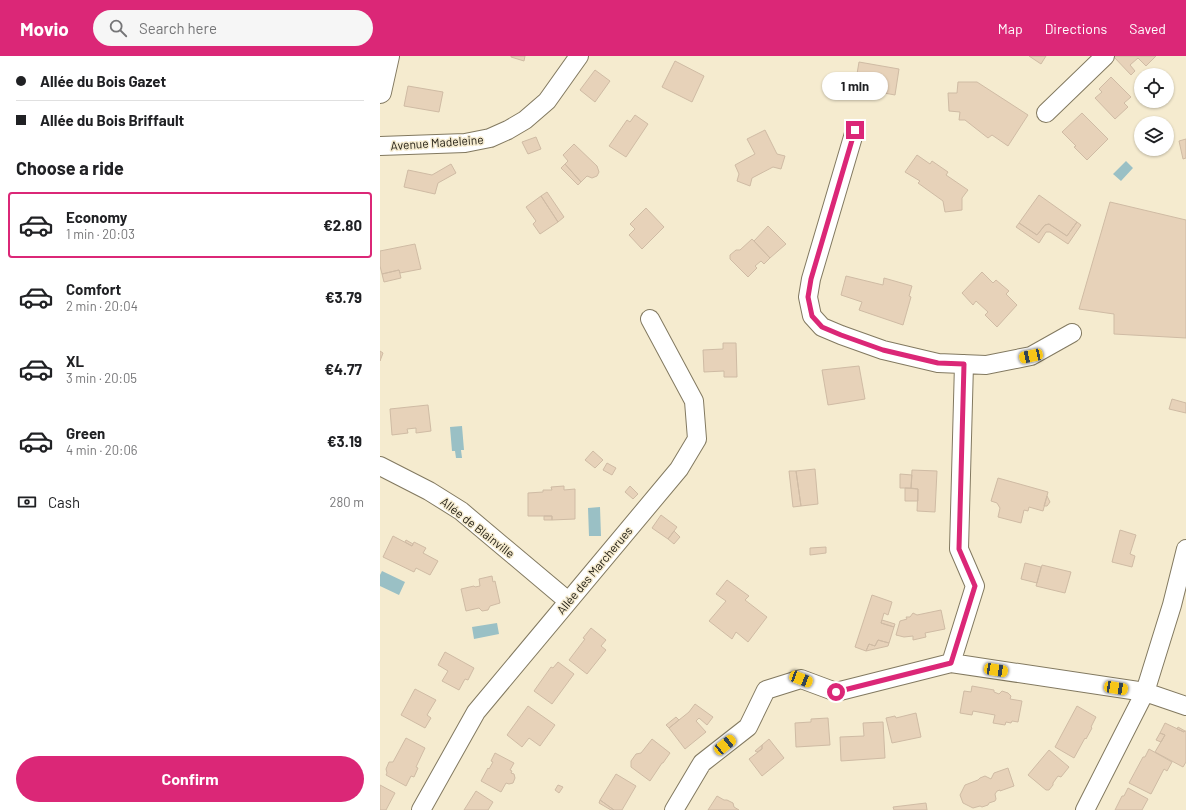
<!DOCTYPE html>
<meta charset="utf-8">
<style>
:root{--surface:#fff;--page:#f6f6f6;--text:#202124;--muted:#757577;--line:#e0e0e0;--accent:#db2777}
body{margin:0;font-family:Barlow,sans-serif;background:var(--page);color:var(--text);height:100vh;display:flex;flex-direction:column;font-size:15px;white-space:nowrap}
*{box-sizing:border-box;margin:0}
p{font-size:13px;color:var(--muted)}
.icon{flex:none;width:22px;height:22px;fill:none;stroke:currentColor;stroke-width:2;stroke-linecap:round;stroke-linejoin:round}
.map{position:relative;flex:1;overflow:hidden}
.sheet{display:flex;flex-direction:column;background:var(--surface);width:380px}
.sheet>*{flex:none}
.top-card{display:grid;align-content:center;height:88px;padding:0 16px;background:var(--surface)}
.fabs{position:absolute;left:754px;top:12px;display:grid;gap:8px}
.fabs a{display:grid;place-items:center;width:40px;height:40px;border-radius:50%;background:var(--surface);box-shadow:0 1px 3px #0004;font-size:20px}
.end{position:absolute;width:18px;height:18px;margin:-9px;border:5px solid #db2777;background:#fff;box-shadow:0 0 0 2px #fff}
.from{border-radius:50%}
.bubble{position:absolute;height:28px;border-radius:14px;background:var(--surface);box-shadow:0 1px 3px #0004;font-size:13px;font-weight:700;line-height:28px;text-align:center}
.car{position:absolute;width:12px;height:24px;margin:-12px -6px;border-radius:5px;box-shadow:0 0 3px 1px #0007;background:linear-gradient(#f5c518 24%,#345 0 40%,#f5c518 0 76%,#345 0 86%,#f5c518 0)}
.top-card b{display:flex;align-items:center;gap:14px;height:38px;font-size:15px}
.top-card b+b{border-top:1px solid var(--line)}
.top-card i{width:10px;height:10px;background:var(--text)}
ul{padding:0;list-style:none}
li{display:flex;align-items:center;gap:12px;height:66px;margin:0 8px 6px;padding:0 8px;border:2px solid transparent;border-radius:4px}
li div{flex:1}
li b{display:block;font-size:15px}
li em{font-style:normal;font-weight:700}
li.selected{border-color:var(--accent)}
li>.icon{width:36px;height:36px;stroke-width:1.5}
h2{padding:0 16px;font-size:18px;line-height:48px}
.pay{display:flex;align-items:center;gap:10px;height:44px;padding:0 16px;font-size:15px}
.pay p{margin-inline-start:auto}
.button{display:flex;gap:8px;margin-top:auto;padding:8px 16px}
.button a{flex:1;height:46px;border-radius:24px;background:var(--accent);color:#fff;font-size:16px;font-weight:700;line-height:46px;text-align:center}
header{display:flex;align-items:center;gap:24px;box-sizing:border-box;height:56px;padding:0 20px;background:var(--accent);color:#fff}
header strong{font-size:19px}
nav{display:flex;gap:22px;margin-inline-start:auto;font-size:14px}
.search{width:280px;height:36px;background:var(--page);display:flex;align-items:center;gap:10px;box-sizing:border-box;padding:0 14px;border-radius:22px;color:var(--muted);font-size:15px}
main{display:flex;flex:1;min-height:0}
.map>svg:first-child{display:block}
</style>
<header>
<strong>Movio</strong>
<div class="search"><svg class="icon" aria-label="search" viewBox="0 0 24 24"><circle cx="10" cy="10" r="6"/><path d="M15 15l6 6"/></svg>Search here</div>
<nav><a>Map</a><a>Directions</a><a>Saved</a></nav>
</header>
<main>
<section class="sheet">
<div class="top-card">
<b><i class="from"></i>Allée du Bois Gazet</b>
<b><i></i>Allée du Bois Briffault</b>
</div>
<h2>Choose a ride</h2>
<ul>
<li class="selected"><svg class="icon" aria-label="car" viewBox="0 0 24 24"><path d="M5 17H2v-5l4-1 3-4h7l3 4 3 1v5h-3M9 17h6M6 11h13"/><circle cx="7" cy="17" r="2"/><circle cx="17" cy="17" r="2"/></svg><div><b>Economy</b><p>1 min · 20:03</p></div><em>€2.80</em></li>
<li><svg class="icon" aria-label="car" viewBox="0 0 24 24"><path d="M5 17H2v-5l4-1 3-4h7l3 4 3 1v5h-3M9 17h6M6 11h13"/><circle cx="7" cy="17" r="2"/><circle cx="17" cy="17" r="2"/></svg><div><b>Comfort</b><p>2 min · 20:04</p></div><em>€3.79</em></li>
<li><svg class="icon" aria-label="car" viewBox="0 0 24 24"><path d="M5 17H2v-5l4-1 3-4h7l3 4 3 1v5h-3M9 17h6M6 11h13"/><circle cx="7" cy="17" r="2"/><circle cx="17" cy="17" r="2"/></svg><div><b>XL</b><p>3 min · 20:05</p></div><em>€4.77</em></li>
<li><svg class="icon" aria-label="car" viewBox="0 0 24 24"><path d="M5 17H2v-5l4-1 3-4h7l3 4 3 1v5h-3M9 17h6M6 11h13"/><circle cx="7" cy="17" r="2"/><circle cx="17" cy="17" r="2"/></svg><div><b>Green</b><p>4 min · 20:06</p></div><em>€3.19</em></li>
</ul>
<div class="pay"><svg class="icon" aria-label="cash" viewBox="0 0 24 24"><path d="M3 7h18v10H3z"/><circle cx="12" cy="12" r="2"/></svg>Cash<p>280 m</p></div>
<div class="button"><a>Confirm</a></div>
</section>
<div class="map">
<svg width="806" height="754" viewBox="0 0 806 754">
<rect width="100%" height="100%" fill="#f5ebcf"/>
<!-- water -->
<path fill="#9ac0c5" d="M 746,105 L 753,112 L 741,125 L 733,118 Z
M 82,370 L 84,394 L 81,394 L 82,402 L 76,402 L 75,395 L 72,395 L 70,371 Z
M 220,451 L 221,480 L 209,480 L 208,452 Z
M 2,515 L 25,526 L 19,539 L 0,530 L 0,519 Z
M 117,567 L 119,578 L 94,583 L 92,571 Z"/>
<!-- building -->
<path fill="#e7d2b9" stroke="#cfbba4" d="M 131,0 L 145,0 L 144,5 L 131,1 Z
M 649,0 L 666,0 L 661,8 Z
M 733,0 L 776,0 L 766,10 L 758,2 L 750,9 L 755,15 L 751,19 Z
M 295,5 L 324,20 L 312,46 L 282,31 Z
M 479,6 L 519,13 L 515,39 L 488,34 L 471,29 L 469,26 L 470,19 L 473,17 L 477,18 Z
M 215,14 L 230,25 L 215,46 L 200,34 Z
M 731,21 L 751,41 L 744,47 L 748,51 L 735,63 L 715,42 L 722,36 L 719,33 Z
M 578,26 L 597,26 L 648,59 L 628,90 L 612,79 L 608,82 L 585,64 L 579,64 L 580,56 L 569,55 L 568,37 L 577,37 Z
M 28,30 L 63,36 L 59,56 L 24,50 Z
M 702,57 L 728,83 L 707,104 L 694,91 L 696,90 L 682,76 Z
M 255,59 L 268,68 L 246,101 L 229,90 L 247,64 L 250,66 Z
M 385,74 L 397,98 L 405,100 L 401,113 L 393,111 L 372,122 L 370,130 L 357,125 L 359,118 L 355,109 L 375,98 L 367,83 Z
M 156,81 L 161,93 L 148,98 L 142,86 Z
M 806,83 L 806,102 L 803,103 L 799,85 Z
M 194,88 L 217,110 L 219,116 L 217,120 L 212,122 L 207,120 L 201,126 L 185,108 L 188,105 L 183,99 Z
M 537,99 L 550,108 L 552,105 L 568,116 L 566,119 L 588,134 L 582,142 L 582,154 L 565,156 L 563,145 L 538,127 L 540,125 L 525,116 Z
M 71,108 L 76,117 L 58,127 L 55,138 L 24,131 L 28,114 L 52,119 Z
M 185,108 L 201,126 L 198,129 L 181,112 Z
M 167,136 L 184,161 L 178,166 L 161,140 Z
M 659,139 L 697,166 L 687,180 L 669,168 L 665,169 L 657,179 L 639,167 Z
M 161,140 L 178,166 L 160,178 L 153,168 L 156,165 L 146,151 Z
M 730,146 L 806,164 L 806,282 L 734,278 L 734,258 L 699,253 Z
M 266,152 L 284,171 L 262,193 L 249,179 L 255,173 L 250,168 Z
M 697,166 L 701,169 L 688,188 L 670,176 L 666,176 L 659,187 L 636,171 L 639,167 L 657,179 L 665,169 L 669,168 L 687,180 Z
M 388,170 L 406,188 L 390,202 L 374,185 Z
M 372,183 L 390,202 L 384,208 L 381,205 L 375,210 L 377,212 L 368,221 L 350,203 L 350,199 L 356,194 L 360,194 Z
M 35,188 L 41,213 L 20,217 L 19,214 L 2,218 L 0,210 L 0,195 Z
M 19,214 L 21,222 L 4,226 L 2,218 Z
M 602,216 L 613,227 L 616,224 L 629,235 L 626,238 L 637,249 L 617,271 L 605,259 L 608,256 L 596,245 L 593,249 L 582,237 Z
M 466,220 L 503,229 L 504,222 L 532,230 L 529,240 L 531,241 L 523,269 L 479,254 L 482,246 L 461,239 Z
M 343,287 L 356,287 L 357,321 L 344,321 L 344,315 L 324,316 L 323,294 L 343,293 Z
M 0,295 L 3,297 L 0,305 Z
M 479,310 L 485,343 L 448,349 L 442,314 Z
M 792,343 L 806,347 L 806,357 L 789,353 Z
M 48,349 L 51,375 L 36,377 L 36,372 L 27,373 L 28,377 L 12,379 L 10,353 Z
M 213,395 L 223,404 L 215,412 L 205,404 Z
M 227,407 L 236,412 L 232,419 L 223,414 Z
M 435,413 L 438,448 L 421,450 L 416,415 Z
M 532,414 L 557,415 L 555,456 L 537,455 L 538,433 L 531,432 Z
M 409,415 L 416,415 L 421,450 L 413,451 Z
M 520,418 L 532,419 L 531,432 L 520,432 Z
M 618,422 L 668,436 L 663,455 L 649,451 L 648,455 L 644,454 L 641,467 L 618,461 L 620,452 L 617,447 L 611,445 Z
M 184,430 L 184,434 L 195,433 L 195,463 L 172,464 L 172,460 L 148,460 L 148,437 L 163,436 L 163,434 L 172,434 L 171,431 Z
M 250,430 L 258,438 L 253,443 L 245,436 Z
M 525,432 L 538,433 L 538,445 L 525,445 Z
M 667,440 L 670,446 L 667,450 L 664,450 Z
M 281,459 L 297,471 L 288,483 L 272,472 Z
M 164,460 L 172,460 L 172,464 L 164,464 Z
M 740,474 L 756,479 L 750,498 L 755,500 L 752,511 L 732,506 Z
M 294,475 L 300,481 L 294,488 L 288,483 Z
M 13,480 L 32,490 L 34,486 L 46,492 L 43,497 L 58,505 L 50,519 L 36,512 L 34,516 L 3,501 Z
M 26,484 L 33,488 L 32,490 L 25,486 Z
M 446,491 L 446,497 L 430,499 L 430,492 Z
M 645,507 L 661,511 L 657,527 L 641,523 Z
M 662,509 L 691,516 L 685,537 L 656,530 Z
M 112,520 L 113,526 L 115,525 L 120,547 L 110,550 L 108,554 L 102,555 L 99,552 L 86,555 L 81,533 L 94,530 L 95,531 L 100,530 L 99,523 Z
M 347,524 L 369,540 L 365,544 L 387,561 L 368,586 L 356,576 L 352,583 L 329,565 L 346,545 L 336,538 Z
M 492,539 L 512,546 L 508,559 L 504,557 L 501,567 L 514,571 L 509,587 L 498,584 L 495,590 L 489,588 L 486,595 L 475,591 Z
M 561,554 L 565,573 L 545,577 L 546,581 L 533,584 L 533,580 L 524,581 L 516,579 L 520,565 L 527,563 L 526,561 L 530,561 L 533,557 L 537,559 Z
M 502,564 L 515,568 L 514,571 L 501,567 Z
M 211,572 L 226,584 L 221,590 L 226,594 L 207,618 L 189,604 L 205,583 L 203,582 Z
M 498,584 L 509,587 L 508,590 L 486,595 L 489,588 L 495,590 Z
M 65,596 L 94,612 L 88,624 L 85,623 L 79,634 L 62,625 L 68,615 L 58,609 Z
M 178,606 L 194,618 L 172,648 L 154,635 L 171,611 L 173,612 Z
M 592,630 L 614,634 L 614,636 L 619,638 L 622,635 L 628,637 L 631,640 L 630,643 L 642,645 L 638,666 L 632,665 L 631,667 L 626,666 L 625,669 L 613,667 L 615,659 L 593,655 L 592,659 L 580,657 L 584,635 L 591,636 Z
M 35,633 L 56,644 L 47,659 L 51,662 L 45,672 L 21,659 Z
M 315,648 L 333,661 L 327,669 L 319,662 L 316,665 L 326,676 L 305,693 L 289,672 L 309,656 Z
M 148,650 L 175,669 L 160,690 L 149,682 L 142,691 L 127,679 Z
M 697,650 L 716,661 L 711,671 L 712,672 L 706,683 L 705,682 L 694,702 L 675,691 Z
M 536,657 L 541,681 L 512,687 L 506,662 L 515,660 L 516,662 Z
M 296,661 L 299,664 L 289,672 L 286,669 Z
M 448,662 L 450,689 L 416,691 L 415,667 L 431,666 L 431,663 Z
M 503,666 L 505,702 L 461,705 L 460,681 L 484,680 L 483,667 Z
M 785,667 L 804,676 L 805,675 L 806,675 L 806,706 L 803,711 L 775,696 L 785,679 L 780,677 Z
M 798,671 L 805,675 L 804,676 L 797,673 Z
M 780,677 L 785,679 L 781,686 L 776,684 Z
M 26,682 L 45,692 L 36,711 L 38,712 L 34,721 L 31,720 L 26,730 L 6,719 L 7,717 L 6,713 L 9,706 L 13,706 Z
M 272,683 L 290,697 L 283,707 L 282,707 L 270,725 L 251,711 L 251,705 L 256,698 L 261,697 Z
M 389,683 L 404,702 L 382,720 L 369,703 L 382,693 L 382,689 Z
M 382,689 L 382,693 L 377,696 L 375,695 Z
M 769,693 L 792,706 L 787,715 L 784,713 L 771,738 L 749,727 L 763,701 L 765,701 Z
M 669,694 L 689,711 L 681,721 L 678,720 L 673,727 L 673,729 L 669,734 L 666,734 L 648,719 Z
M 115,697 L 134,707 L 130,714 L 132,715 L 131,717 L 134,718 L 135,722 L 133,727 L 129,728 L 126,727 L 121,736 L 101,725 L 108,712 L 109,713 L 113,706 L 111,705 Z
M 628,712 L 634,730 L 620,735 L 620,734 L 617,735 L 615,738 L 616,743 L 615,745 L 609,747 L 608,749 L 602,751 L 600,750 L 593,752 L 583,747 L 580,739 L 585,729 L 598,724 L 600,722 L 605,720 L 611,723 L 614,717 Z
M 236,718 L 256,730 L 242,754 L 234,754 L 220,744 Z
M 0,729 L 15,737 L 6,754 L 0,754 Z
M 178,729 L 183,731 L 179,737 L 175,734 Z
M 748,732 L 768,743 L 762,754 L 735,754 L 742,740 L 744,740 Z
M 96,735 L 113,746 L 108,754 L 84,754 Z
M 337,740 L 344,744 L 347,744 L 353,747 L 354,751 L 359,754 L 328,754 Z
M 220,744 L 234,754 L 231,754 L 219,747 Z
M 546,747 L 547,754 L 514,754 L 513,751 Z"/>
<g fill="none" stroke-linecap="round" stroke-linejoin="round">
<defs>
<path id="street" d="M 666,57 L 725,0
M 475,74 L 431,223 L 428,241 L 432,260 L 442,271 L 461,279 L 503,294 L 558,307 L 606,309 L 651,300 L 692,277
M 0,90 L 85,87 L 110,82 L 128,74 L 145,64 L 167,45 L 199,0
M 0,410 L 49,435 L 81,455 L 188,545
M 571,607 L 595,530 L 579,493 L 584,308
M 41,754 L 96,656 L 299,413 L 317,383 L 314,345 L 270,263
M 294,754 L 322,707 L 368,671 L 386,634 L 421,623 L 456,636 L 571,607 L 765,636 L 806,650
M 705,754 L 765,636 L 792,549 L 806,493"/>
<path id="secondary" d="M 0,36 L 8,0"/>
</defs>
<!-- street casing -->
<use href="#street" stroke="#827960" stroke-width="20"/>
<!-- secondary casing -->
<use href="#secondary" stroke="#827960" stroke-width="24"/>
<!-- street -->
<use href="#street" stroke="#fff" stroke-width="18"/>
<!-- secondary -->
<use href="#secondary" stroke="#fff" stroke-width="22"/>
</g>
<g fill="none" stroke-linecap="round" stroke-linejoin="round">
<!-- route -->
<path stroke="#db2777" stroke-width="5" d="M 456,636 L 571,607 L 595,530 L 579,493 L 584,308 L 558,307 L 503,294 L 461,279 L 442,271 L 432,260 L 428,241 L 431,223 L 475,74"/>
</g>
<g text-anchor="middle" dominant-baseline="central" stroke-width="3" stroke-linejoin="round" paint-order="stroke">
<!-- street labels -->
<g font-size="12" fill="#252117" stroke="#f5ebcf">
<text transform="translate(57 86) rotate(-4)">Avenue Madeleine</text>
<text transform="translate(98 471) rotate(38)">Allée de Blainville</text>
<text transform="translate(214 514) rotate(-50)">Allée des Marcherues</text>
</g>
</g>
</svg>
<div class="fabs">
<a><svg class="icon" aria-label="locate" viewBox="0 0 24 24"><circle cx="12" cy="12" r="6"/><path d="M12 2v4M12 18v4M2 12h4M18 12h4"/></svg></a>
<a><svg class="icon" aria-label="layers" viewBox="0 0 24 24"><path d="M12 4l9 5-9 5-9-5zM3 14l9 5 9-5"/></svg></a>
</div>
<i class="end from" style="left:456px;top:636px"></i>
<i class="end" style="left:475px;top:74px"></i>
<div class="bubble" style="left:442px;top:16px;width:66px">1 min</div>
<i class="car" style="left:651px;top:300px;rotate:258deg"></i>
<i class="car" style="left:616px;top:614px;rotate:99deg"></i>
<i class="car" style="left:421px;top:623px;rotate:111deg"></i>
<i class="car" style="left:736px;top:632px;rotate:99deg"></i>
<i class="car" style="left:345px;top:689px;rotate:51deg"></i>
</div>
</main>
